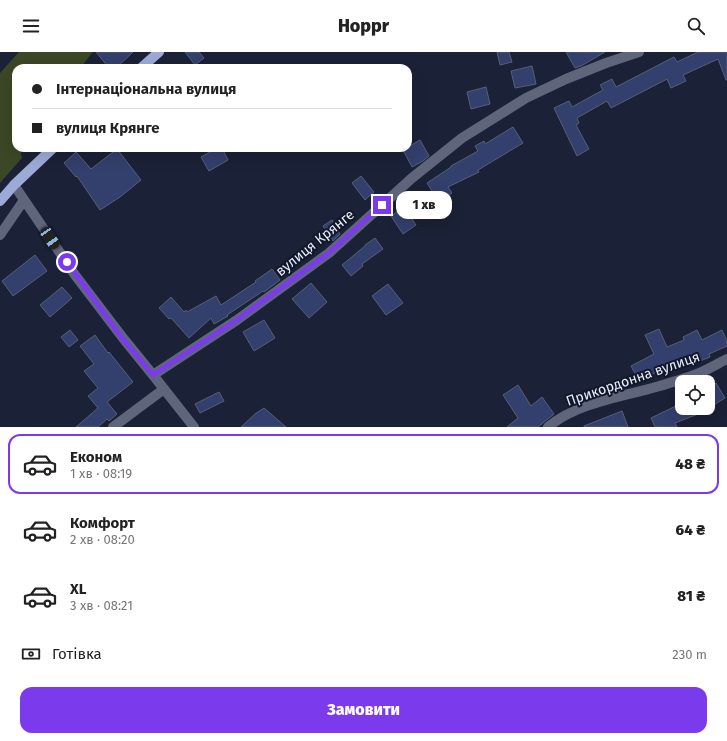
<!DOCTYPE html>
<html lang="uk">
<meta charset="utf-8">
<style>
:root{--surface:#fff;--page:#f6f6f6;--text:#222;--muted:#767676;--line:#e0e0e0;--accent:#7c3aed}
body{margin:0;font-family:"Fira Sans",sans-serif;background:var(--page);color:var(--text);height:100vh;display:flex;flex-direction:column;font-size:15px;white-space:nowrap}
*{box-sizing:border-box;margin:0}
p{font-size:13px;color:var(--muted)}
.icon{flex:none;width:22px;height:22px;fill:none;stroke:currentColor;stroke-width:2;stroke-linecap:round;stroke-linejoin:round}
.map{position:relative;height:375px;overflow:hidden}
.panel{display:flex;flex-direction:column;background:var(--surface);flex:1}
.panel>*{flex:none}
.hud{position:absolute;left:12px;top:12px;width:400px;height:88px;border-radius:12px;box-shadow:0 4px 16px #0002;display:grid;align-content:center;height:88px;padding:0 20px;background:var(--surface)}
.fabs{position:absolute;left:675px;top:323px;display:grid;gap:8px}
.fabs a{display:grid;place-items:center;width:40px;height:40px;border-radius:8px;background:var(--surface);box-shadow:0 4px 16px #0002;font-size:20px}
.end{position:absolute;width:18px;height:18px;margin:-9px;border:5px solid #7c3aed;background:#fff;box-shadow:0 0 0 2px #fff}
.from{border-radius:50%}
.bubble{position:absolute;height:28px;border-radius:12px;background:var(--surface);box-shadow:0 4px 16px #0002;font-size:13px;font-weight:800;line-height:28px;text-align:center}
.car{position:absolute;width:12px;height:24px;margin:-12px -6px;border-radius:5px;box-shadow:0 0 3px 1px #0007;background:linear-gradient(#222 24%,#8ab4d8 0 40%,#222 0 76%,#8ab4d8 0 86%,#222 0)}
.hud b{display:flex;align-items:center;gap:14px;height:38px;font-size:15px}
.hud b+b{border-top:1px solid var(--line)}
.hud i{width:10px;height:10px;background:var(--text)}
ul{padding:7px 0 0;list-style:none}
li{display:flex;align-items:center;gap:12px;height:60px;margin:0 8px 6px;padding:0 12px;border:2px solid transparent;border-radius:12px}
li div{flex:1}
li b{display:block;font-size:15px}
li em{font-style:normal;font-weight:800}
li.current{border-color:var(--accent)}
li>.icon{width:36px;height:36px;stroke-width:1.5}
.pay{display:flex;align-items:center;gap:10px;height:44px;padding:0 20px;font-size:15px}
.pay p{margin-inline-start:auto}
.action{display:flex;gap:8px;margin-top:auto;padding:8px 20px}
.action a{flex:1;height:46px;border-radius:12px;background:var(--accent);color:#fff;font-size:16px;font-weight:800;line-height:46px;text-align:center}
header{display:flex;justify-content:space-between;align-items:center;height:52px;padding:0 20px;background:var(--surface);font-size:18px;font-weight:800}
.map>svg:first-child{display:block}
</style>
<header><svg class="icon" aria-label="menu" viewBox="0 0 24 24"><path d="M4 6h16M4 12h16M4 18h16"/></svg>Hoppr<svg class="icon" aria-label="search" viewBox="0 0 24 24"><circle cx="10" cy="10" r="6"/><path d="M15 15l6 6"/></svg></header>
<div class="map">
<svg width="727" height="375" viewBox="0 0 727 375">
<rect width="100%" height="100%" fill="#1b2136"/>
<!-- green -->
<path fill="#3b4725" d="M 19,0 L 93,0 L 80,16 L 16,16 L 16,96 L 20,96 L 22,106 L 0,131 L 0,21 Z"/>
<!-- building -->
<path fill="#333f6c" stroke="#575f77" d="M 96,0 L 133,0 L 116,16 L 109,16 Z
M 185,0 L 199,0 L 204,6 L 195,13 Z
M 497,0 L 509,0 L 512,10 L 500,13 Z
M 566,0 L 605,0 L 581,14 L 575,16 Z
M 698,0 L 727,0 L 727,28 L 726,28 L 718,7 L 683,23 L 686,29 L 671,36 L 667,27 L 611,56 L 607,49 L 577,66 L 579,71 L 576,73 L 589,97 L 577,104 L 554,56 L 569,49 L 572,55 L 603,38 L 600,33 L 612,27 L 616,35 L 674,5 L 677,10 Z
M 532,14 L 536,32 L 515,36 L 511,19 Z
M 486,35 L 490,52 L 471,57 L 467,40 Z
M 513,75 L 523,91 L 478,118 L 479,120 L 448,135 L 452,141 L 439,150 L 427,131 L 451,115 L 451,114 L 478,99 L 475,94 L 484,89 L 485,92 Z
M 420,88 L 429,104 L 423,109 L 412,115 L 403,98 L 408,96 L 408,95 Z
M 217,96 L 222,96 L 228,108 L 209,119 L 201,105 Z
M 117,97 L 141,128 L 120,145 L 100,158 L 77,124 L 76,125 L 64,111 L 76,100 L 91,117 Z
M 361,124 L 374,140 L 365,148 L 352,131 Z
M 404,155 L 416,173 L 403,182 L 391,164 Z
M 332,168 L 340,182 L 333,189 L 323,174 Z
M 375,186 L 383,197 L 362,212 L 363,214 L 351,224 L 342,213 L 365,194 L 365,193 Z
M 35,203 L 47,219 L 13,244 L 2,229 Z
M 272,217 L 280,228 L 264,240 L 263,239 L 227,263 L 228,264 L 214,272 L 211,266 L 189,286 L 171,266 L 169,267 L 159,256 L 171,245 L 184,260 L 186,258 L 187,260 L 216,244 L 221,253 L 256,230 L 255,229 Z
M 311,231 L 327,250 L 309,266 L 292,247 Z
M 388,232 L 403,251 L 386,263 L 372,244 Z
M 62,235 L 72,246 L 50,265 L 40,253 Z
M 264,268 L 275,286 L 254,299 L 243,280 Z
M 659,277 L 667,295 L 684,288 L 683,285 L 697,278 L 702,288 L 722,278 L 727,289 L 727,294 L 709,302 L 710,305 L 695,311 L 695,310 L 664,323 L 662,317 L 639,329 L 631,314 L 654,302 L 645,283 Z
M 70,278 L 78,288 L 69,295 L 61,285 Z
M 95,283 L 108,301 L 109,300 L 133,330 L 107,350 L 117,362 L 109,369 L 107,367 L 98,375 L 76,375 L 98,356 L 88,344 L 98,336 L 84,319 L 94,312 L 80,294 Z
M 716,331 L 725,346 L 709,356 L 711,357 L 675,371 L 677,375 L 655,375 L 651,366 L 682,351 L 682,356 L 708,356 L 708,336 Z
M 518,333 L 531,354 L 542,345 L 554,362 L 538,375 L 507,375 L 518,366 L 503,343 Z
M 219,340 L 224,349 L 200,361 L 195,352 Z
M 264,356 L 286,375 L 241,375 L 255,362 Z
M 622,359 L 628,375 L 584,375 L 584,374 Z"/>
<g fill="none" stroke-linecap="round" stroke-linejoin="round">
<!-- minor -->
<path stroke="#5f667c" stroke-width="10" d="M 14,133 L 75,223 L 123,286 L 153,323 L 194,375
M 0,183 L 24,148
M 153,323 L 237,268 L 329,201 L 412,126 L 462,86 L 526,46 L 566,27 L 606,11 L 639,0
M 113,375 L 164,337
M 548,375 C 576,351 622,345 656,335 C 670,331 684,327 697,322 C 707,318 717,312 727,307"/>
<!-- major -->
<path stroke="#9caad7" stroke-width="10" d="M 141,16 L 159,0
M 0,149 L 14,133 L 53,96"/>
</g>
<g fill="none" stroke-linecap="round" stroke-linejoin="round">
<!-- route -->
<path stroke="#7c3aed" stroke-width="5" d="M 67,210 L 122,286 L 153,323 L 237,268 L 329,201 L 382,153"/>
</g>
<g text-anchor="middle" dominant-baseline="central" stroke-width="4" stroke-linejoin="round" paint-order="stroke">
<!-- street labels -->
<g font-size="14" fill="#e8edfb" stroke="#12182b">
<text transform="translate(315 191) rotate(-39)">вулиця Крянге</text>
<text transform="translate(633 327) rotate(-19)">Прикордонна вулиця</text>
</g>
</g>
</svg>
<div class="fabs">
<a><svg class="icon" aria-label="locate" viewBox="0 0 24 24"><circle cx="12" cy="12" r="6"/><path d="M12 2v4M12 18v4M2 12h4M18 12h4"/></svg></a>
</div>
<i class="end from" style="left:67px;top:210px"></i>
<i class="end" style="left:382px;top:153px"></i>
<div class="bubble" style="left:396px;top:139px;width:56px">1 хв</div>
<i class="car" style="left:50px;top:186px;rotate:146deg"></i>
<div class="hud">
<b><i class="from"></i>Інтернаціональна вулиця</b>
<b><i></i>вулиця Крянге</b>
</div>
</div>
<section class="panel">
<ul>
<li class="current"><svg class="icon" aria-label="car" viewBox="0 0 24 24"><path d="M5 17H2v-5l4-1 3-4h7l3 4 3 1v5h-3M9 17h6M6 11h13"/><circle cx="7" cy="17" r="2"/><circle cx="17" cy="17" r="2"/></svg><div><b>Економ</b><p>1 хв · 08:19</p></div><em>48 ₴</em></li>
<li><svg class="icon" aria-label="car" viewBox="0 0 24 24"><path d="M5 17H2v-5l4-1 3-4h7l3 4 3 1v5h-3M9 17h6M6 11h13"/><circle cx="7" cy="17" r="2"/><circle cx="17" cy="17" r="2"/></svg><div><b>Комфорт</b><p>2 хв · 08:20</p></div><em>64 ₴</em></li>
<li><svg class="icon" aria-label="car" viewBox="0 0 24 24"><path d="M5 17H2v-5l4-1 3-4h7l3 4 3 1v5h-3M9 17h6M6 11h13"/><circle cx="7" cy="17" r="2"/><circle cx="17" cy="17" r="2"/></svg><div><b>XL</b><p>3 хв · 08:21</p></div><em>81 ₴</em></li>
</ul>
<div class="pay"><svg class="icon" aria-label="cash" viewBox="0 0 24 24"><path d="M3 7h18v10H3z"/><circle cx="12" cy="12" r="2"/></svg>Готівка<p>230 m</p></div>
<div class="action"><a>Замовити</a></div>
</section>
